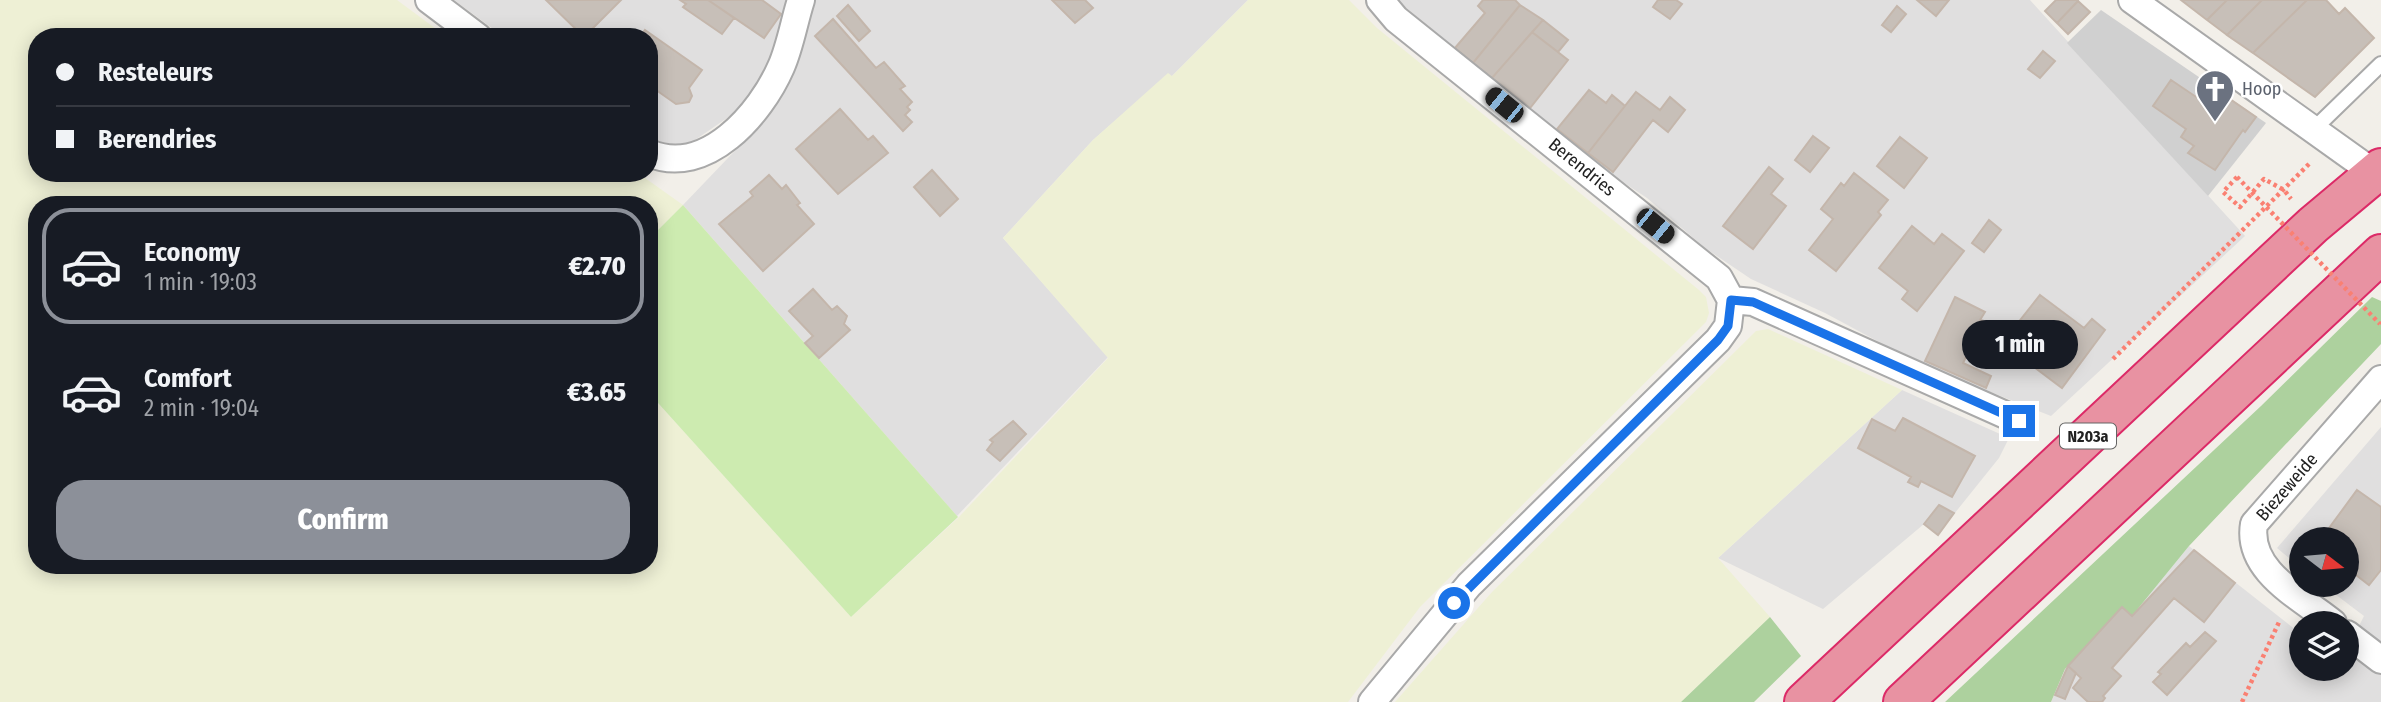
<!DOCTYPE html>
<meta charset="utf-8">
<style>
:root{--surface:#171b24;--page:#20242c;--text:#f1f3f6;--muted:#9ea1a6;--line:#363941;--accent:#8c9099}
body{margin:0;font-family:"Fira Sans Condensed",sans-serif;background:var(--page);color:var(--text);height:100vh;display:flex;flex-direction:column;font-size:26px;white-space:nowrap}
*{box-sizing:border-box;margin:0}
p{font-size:23px;color:var(--muted)}
.icon{flex:none;width:38px;height:38px;fill:none;stroke:currentColor;stroke-width:2;stroke-linecap:round;stroke-linejoin:round}
.map{position:relative;flex:1;overflow:hidden}
.sheet{position:absolute;left:28px;top:196px;width:630px;height:378px;display:flex;flex-direction:column;background:var(--surface);border-radius:28px;box-shadow:0 4px 18px #0003}
.sheet>*{flex:none}
.banner{position:absolute;left:28px;top:28px;width:630px;height:154px;border-radius:28px;box-shadow:0 4px 18px #0003;display:grid;align-content:center;height:154px;padding:0 28px;background:var(--surface)}
.needle{width:46px;rotate:106deg}
.tools{position:absolute;left:2289px;top:527px;display:grid;gap:14px}
.tools a{display:grid;place-items:center;width:70px;height:70px;border-radius:50%;background:var(--surface);box-shadow:0 4px 18px #0003;font-size:35px}
.end{position:absolute;width:32px;height:32px;margin:-16px;border:9px solid #1a73e8;background:#fff;box-shadow:0 0 0 4px #fff}
.from{border-radius:50%}
.bubble{position:absolute;height:49px;border-radius:24px;background:var(--surface);box-shadow:0 4px 18px #0003;font-size:23px;font-weight:800;line-height:49px;text-align:center}
.car{position:absolute;width:21px;height:42px;margin:-21px -10px;border-radius:9px;box-shadow:0 0 5px 2px #0007;background:linear-gradient(#222 24%,#8ab4d8 0 40%,#222 0 76%,#8ab4d8 0 86%,#222 0)}
.banner b{display:flex;align-items:center;gap:24px;height:66px;font-size:26px}
.banner b+b{border-top:2px solid var(--line)}
.banner i{width:18px;height:18px;background:var(--text)}
ul{padding:12px 0 0;list-style:none}
li{display:flex;align-items:center;gap:21px;height:116px;margin:0 14px 10px;padding:0 14px;border:4px solid transparent;border-radius:28px}
li div{flex:1}
li b{display:block;font-size:26px}
li em{font-style:normal;font-weight:800}
li.current{border-color:var(--accent)}
li>.icon{width:63px;height:63px;stroke-width:1.5}
.primary-button{display:flex;gap:14px;margin-top:auto;padding:14px 28px}
.primary-button a{flex:1;height:80px;border-radius:28px;background:var(--accent);color:#fff;font-size:28px;font-weight:800;line-height:80px;text-align:center}
.map>svg:first-child{display:block}
</style>
<div class="map">
<svg width="2381" height="702" viewBox="0 0 2381 702">
<rect width="100%" height="100%" fill="#f2efe9"/>
<!-- residential -->
<path fill="#e0dfdf" d="M 454,0 L 1248,0 L 1171,77 L 1169,74 L 1093,140 L 1003,238 L 1108,357 L 957,516 L 683,205 L 750,135 L 730,116 L 692,142 L 676,145 L 649,140 L 649,37 L 504,37 Z
M 1397,0 L 2030,0 L 2245,236 L 2051,416 L 1922,365 L 1825,313 L 1751,279 L 1705,248 L 1647,198 L 1573,149 Z
M 1902,390 L 2009,438 L 1999,458 L 1938,534 L 1924,524 L 1823,609 L 1718,558 Z
M 2381,427 L 2381,702 L 2051,702 L 2065,669 L 2122,607 L 2132,616 L 2189,546 L 2301,634 L 2301,668 L 2347,668 L 2347,650 L 2364,616 L 2323,585 L 2347,584 L 2347,539 L 2301,539 L 2301,568 L 2277,548 Z"/>
<!-- religious -->
<path fill="#d0d0d0" d="M 2101,10 L 2266,123 L 2208,196 L 2067,43 Z"/>
<!-- farmland -->
<path fill="#eef0d5" d="M 0,0 L 397,0 L 447,37 L 37,37 L 37,173 L 638,173 L 683,205 L 649,239 L 649,205 L 37,205 L 37,565 L 649,565 L 649,393 L 851,617 L 958,518 L 1108,358 L 1003,238 L 1093,140 L 1168,73 L 1172,76 L 1248,0 L 1349,0 L 1377,28 L 1699,290 L 1706,297 L 1709,313 L 1706,322 L 1420,607 L 1348,702 L 0,702 Z
M 1768,329 L 1902,390 L 1718,558 L 1770,617 L 1681,702 L 1395,702 L 1492,592 L 1756,331 Z"/>
<!-- grass -->
<path fill="#cdebb0" d="M 683,205 L 958,517 L 851,617 L 649,393 L 649,239 Z"/>
<!-- forest -->
<path fill="#add19e" d="M 2372,297 L 2381,301 L 2381,344 L 2189,546 L 2132,616 L 2122,607 L 2065,669 L 2051,702 L 1945,702 L 2261,406 Z
M 1770,617 L 1801,656 L 1754,702 L 1681,702 Z"/>
<!-- building -->
<path fill="#c7bfb8" stroke="#c4b6ab" stroke-width="2" d="M 546,0 L 621,0 L 584,37 Z
M 680,0 L 708,0 L 734,18 L 722,34 L 683,7 L 686,4 Z
M 708,0 L 762,0 L 781,14 L 764,38 Z
M 1052,0 L 1085,0 L 1093,8 L 1075,23 Z
M 1483,0 L 1515,0 L 1520,5 L 1473,63 L 1455,48 L 1485,13 L 1478,6 Z
M 1658,0 L 1676,0 L 1682,4 L 1670,19 L 1653,7 Z
M 1917,0 L 1949,0 L 1936,16 Z
M 2056,0 L 2078,0 L 2078,1 L 2057,23 L 2045,11 Z
M 2181,0 L 2227,0 L 2207,20 Z
M 2227,0 L 2262,0 L 2227,35 L 2207,20 Z
M 2262,0 L 2307,0 L 2253,53 L 2227,35 Z
M 2307,0 L 2326,0 L 2339,14 L 2345,8 L 2374,38 L 2315,97 L 2253,53 Z
M 2078,1 L 2090,12 L 2068,34 L 2057,23 Z
M 848,5 L 870,31 L 859,41 L 837,16 Z
M 1520,5 L 1543,20 L 1492,78 L 1473,63 Z
M 1897,6 L 1906,14 L 1891,32 L 1882,25 Z
M 833,19 L 876,68 L 884,62 L 905,86 L 900,89 L 912,102 L 907,107 L 910,110 L 905,115 L 912,122 L 903,131 L 815,36 Z
M 1543,20 L 1568,40 L 1558,52 L 1532,32 Z
M 645,30 L 702,70 L 689,88 L 692,96 L 689,102 L 676,104 L 649,85 L 649,37 L 640,37 Z
M 1532,32 L 1568,60 L 1530,108 L 1492,78 Z
M 2043,51 L 2055,61 L 2040,78 L 2028,69 Z
M 2171,80 L 2211,107 L 2221,93 L 2256,117 L 2245,132 L 2243,130 L 2215,170 L 2188,153 L 2194,146 L 2181,137 L 2186,129 L 2153,106 Z
M 1589,90 L 1606,103 L 1612,95 L 1625,106 L 1588,153 L 1557,129 Z
M 1636,92 L 1660,110 L 1670,97 L 1685,110 L 1668,132 L 1653,120 L 1613,172 L 1588,153 Z
M 840,109 L 868,140 L 873,136 L 888,153 L 838,194 L 796,149 Z
M 1813,136 L 1829,148 L 1810,172 L 1795,160 Z
M 1900,137 L 1927,158 L 1904,188 L 1877,166 Z
M 1769,167 L 1783,179 L 1771,194 L 1786,206 L 1753,249 L 1723,226 Z
M 932,170 L 958,199 L 940,216 L 914,187 Z
M 1854,173 L 1888,200 L 1878,212 L 1881,215 L 1836,271 L 1809,250 L 1833,219 L 1821,209 L 1841,183 L 1844,186 Z
M 769,175 L 782,189 L 786,185 L 800,203 L 797,205 L 814,224 L 763,271 L 719,224 L 753,196 L 750,192 Z
M 1989,220 L 2001,230 L 1984,252 L 1972,243 Z
M 1912,226 L 1934,244 L 1942,234 L 1964,251 L 1917,311 L 1902,299 L 1908,291 L 1879,268 Z
M 813,289 L 832,310 L 837,306 L 847,316 L 844,324 L 850,330 L 819,358 L 805,343 L 813,336 L 789,311 Z
M 2040,295 L 2084,328 L 2092,319 L 2105,330 L 2062,388 L 2002,343 Z
M 1955,297 L 1985,312 L 1980,320 L 1984,321 L 1963,363 L 1991,376 L 1986,388 L 1925,361 Z
M 1903,418 L 1975,456 L 1952,497 L 1921,481 L 1918,487 L 1908,482 L 1911,477 L 1858,448 L 1872,419 L 1895,431 Z
M 1013,421 L 1026,434 L 1000,461 L 987,450 L 993,442 L 990,440 Z
M 2357,490 L 2381,507 L 2381,570 L 2369,585 L 2347,568 L 2347,539 L 2321,539 Z
M 1939,505 L 1954,513 L 1938,535 L 1924,524 Z
M 2194,550 L 2235,583 L 2204,622 L 2174,598 L 2112,668 L 2121,676 L 2103,696 L 2105,698 L 2102,702 L 2088,702 L 2073,688 L 2081,678 L 2068,666 L 2122,607 L 2132,616 Z
M 2205,632 L 2216,641 L 2167,695 L 2153,682 L 2161,674 L 2158,672 L 2186,643 L 2190,647 Z
M 2068,666 L 2076,673 L 2065,699 L 2055,695 Z"/>
<g fill="none" stroke-linecap="round" stroke-linejoin="round">
<defs>
<path id="lane" d="M 2314,129 L 2381,64"/>
<path id="street" d="M 429,0 L 478,37
M 1380,0 L 1396,19 L 1719,278 L 1731,300 L 1753,302 L 2019,421
M 2132,0 L 2381,178
M 649,153 C 706,178 761,113 781,67 C 790,47 794,22 801,0
M 2333,623 C 2301,597 2246,571 2254,524 L 2381,379
M 2347,634 L 2381,660
M 1372,702 L 1469,585 L 1718,340 L 1728,326 L 1731,300"/>
<path id="highway" d="M 1804,702 L 2313,225 L 2381,168
M 1903,702 L 2381,254"/>
</defs>
<!-- lane casing -->
<use href="#lane" stroke="#a9a9a9" stroke-width="18"/>
<!-- street casing -->
<use href="#street" stroke="#a9a9a9" stroke-width="30"/>
<!-- highway casing -->
<use href="#highway" stroke="#dc2a67" stroke-width="42"/>
<!-- path -->
<path stroke="#fa8072" stroke-width="4.5" stroke-dasharray="3.5 3.5" stroke-linecap="butt" d="M 2237,177 L 2223,192 L 2240,207 L 2264,179 L 2284,190 L 2291,199
M 2380,324 L 2381,323
M 2113,359 L 2310,163
M 2242,702 L 2280,620"/>
<!-- lane -->
<use href="#lane" stroke="#fff" stroke-width="14"/>
<!-- street -->
<use href="#street" stroke="#fff" stroke-width="26"/>
<!-- highway -->
<use href="#highway" stroke="#e892a2" stroke-width="38"/>
<!-- path-bridge -->
<path stroke="#fa8072" stroke-width="4.5" stroke-dasharray="3.5 3.5" stroke-linecap="butt" d="M 2237,177 L 2380,324"/>
</g>
<g fill="none" stroke-linecap="round" stroke-linejoin="round">
<!-- route -->
<path stroke="#1a73e8" stroke-width="9" d="M 1454,603 L 1718,340 L 1728,326 L 1731,300 L 1753,302 L 2019,421"/>
</g>
<!-- icons -->
<defs>
<symbol id="church-pin" viewBox="-11 -11 22 30"><path d="M0 17L-7.5 6A9.5 9.5 0 1 1 7.5 6Z" fill="#6b7280" stroke="#fff"/><path d="M-1.2-6h2.4v3.5h3.3v2.4h-3.3V6h-2.4V-.1h-3.3v-2.4h3.3Z" fill="#fff"/></symbol>
</defs>
<g fill-rule="evenodd">
<use href="#church-pin" x="2193" y="67" width="44" height="60"/>
</g>
<g text-anchor="middle" dominant-baseline="central" stroke-width="5" stroke-linejoin="round" paint-order="stroke">
<!-- shield labels -->
<rect fill="#fff" stroke="#646464" stroke-width="2" x="2060" y="423.5" width="56" height="25" rx="5"/>
<g font-size="16" font-weight="bold" fill="#222">
<text x="2088" y="436">N203a</text>
</g>
<!-- worship labels -->
<g font-size="18" fill="#5b616d" stroke="#fff" text-anchor="start">
<text x="2242" y="89">Hoop</text>
</g>
<!-- street labels -->
<g font-size="18" fill="#222" stroke="#fff">
<text transform="translate(1582 167) rotate(39)">Berendries</text>
<text transform="translate(2287 487) rotate(-49)">Biezeweide</text>
</g>
</g>
</svg>
<div class="tools">
<a><svg class="needle" viewBox="-14 -14 28 28"><path d="M0-13l5 13h-10z" fill="#e53935"/><path d="M0 13l5-13h-10z" fill="#9ea1a6"/></svg></a>
<a><svg class="icon" aria-label="layers" viewBox="0 0 24 24"><path d="M12 4l9 5-9 5-9-5zM3 14l9 5 9-5"/></svg></a>
</div>
<i class="end from" style="left:1454px;top:603px"></i>
<i class="end" style="left:2019px;top:421px"></i>
<div class="bubble" style="left:1962px;top:320px;width:116px">1 min</div>
<i class="car" style="left:1504px;top:105px;rotate:309deg"></i>
<i class="car" style="left:1655px;top:226px;rotate:129deg"></i>
<div class="banner">
<b><i class="from"></i>Resteleurs</b>
<b><i></i>Berendries</b>
</div>
<section class="sheet">
<ul>
<li class="current"><svg class="icon" aria-label="car" viewBox="0 0 24 24"><path d="M5 17H2v-5l4-1 3-4h7l3 4 3 1v5h-3M9 17h6M6 11h13"/><circle cx="7" cy="17" r="2"/><circle cx="17" cy="17" r="2"/></svg><div><b>Economy</b><p>1 min · 19:03</p></div><em>€2.70</em></li>
<li><svg class="icon" aria-label="car" viewBox="0 0 24 24"><path d="M5 17H2v-5l4-1 3-4h7l3 4 3 1v5h-3M9 17h6M6 11h13"/><circle cx="7" cy="17" r="2"/><circle cx="17" cy="17" r="2"/></svg><div><b>Comfort</b><p>2 min · 19:04</p></div><em>€3.65</em></li>
</ul>
<div class="primary-button"><a>Confirm</a></div>
</section>
</div>
